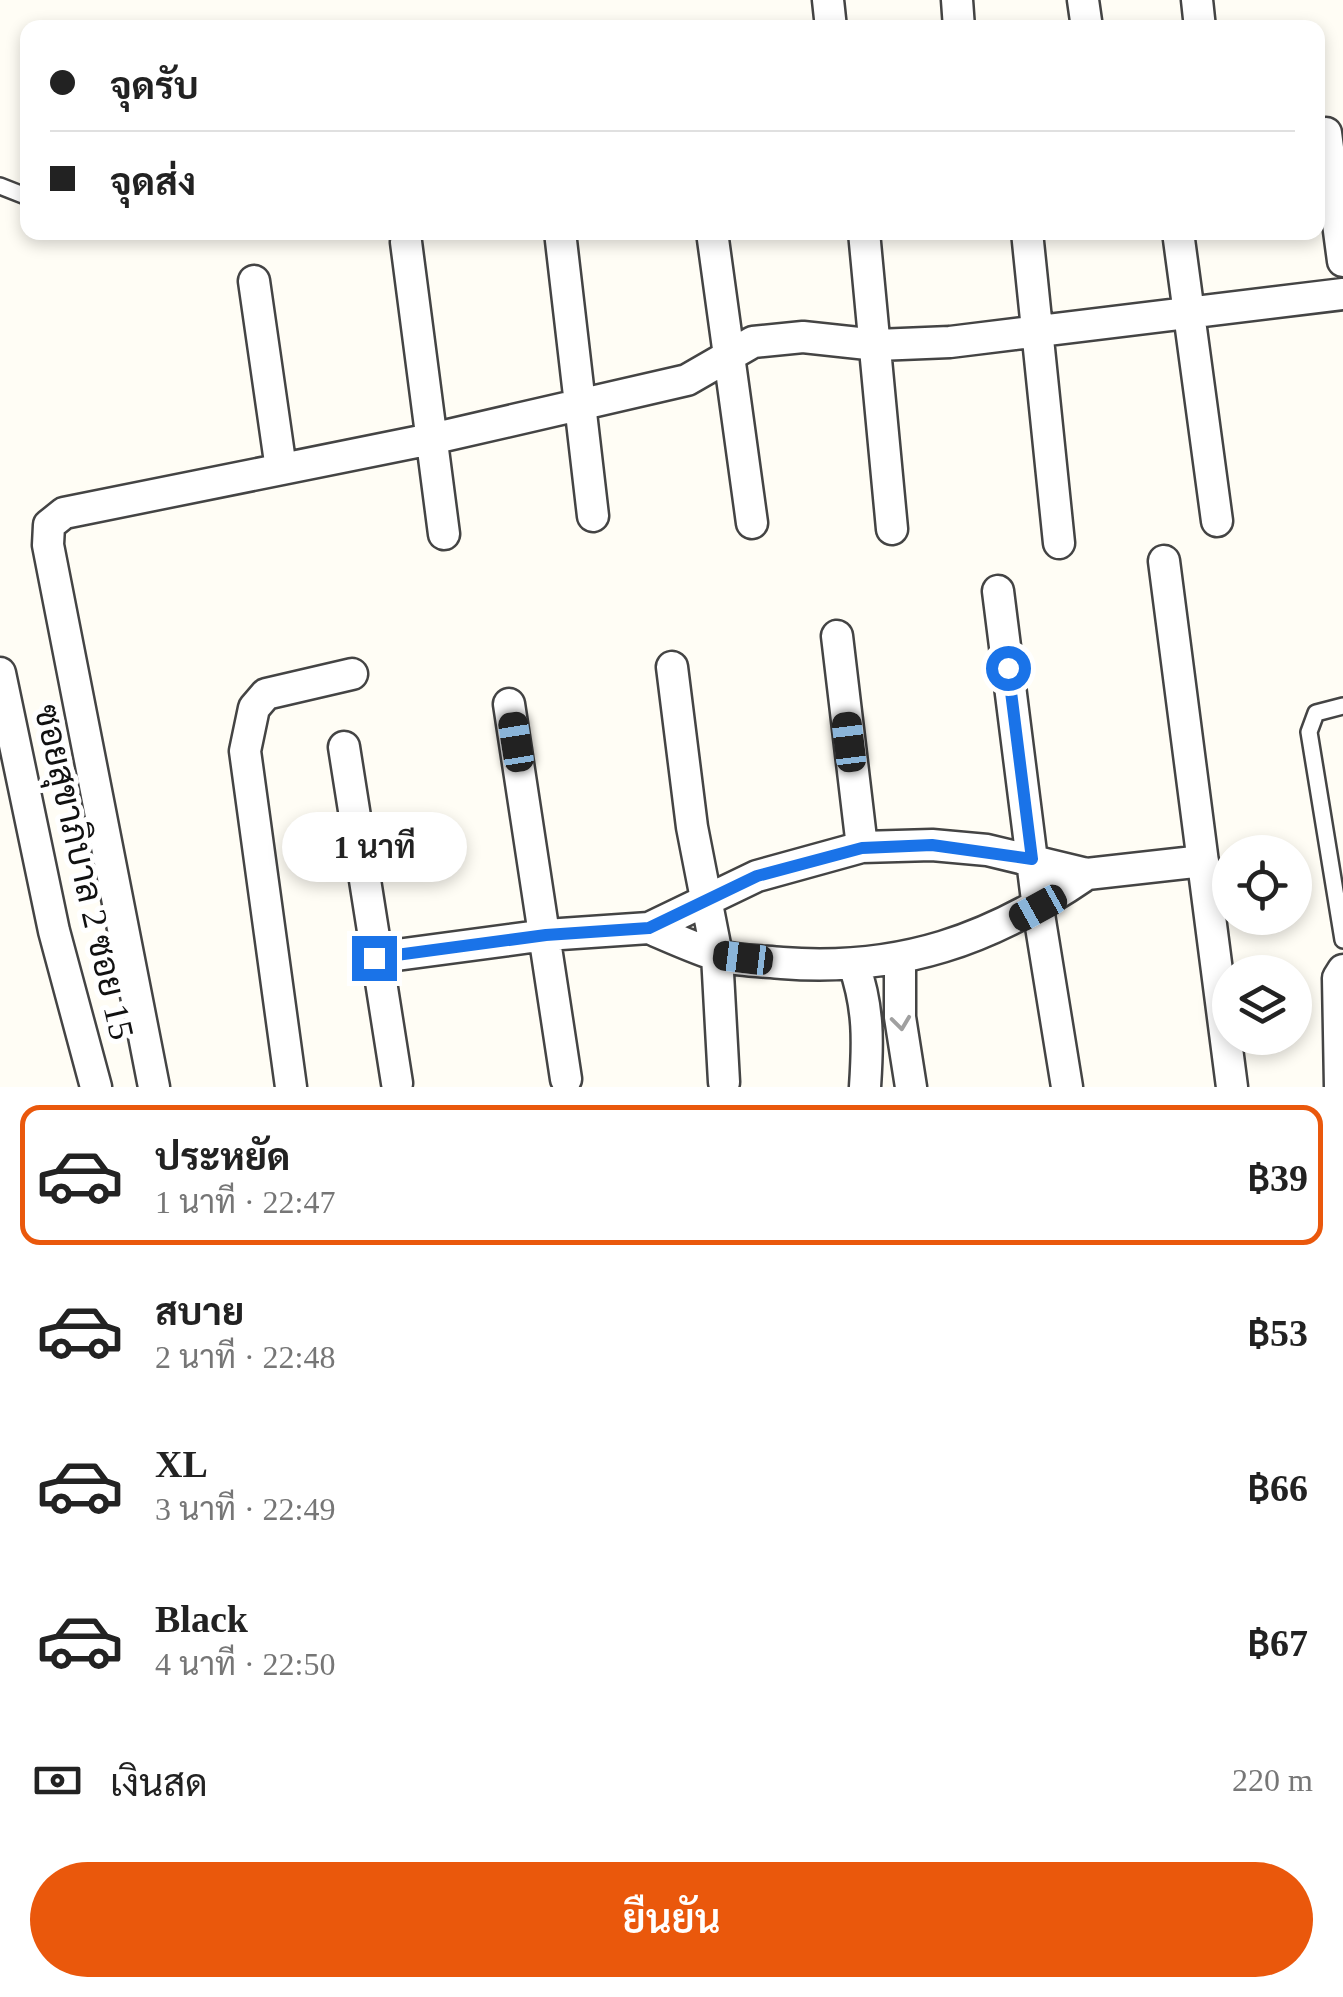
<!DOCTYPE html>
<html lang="th">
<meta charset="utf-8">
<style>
:root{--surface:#fff;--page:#f6f6f6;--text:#222;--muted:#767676;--line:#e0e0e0;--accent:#ea580c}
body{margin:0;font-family:"Times New Roman",Sarabun,serif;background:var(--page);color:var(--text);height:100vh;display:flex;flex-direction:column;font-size:38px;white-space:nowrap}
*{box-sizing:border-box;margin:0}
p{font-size:32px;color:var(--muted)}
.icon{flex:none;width:55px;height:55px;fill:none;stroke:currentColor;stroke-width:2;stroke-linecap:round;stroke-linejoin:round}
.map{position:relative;height:1087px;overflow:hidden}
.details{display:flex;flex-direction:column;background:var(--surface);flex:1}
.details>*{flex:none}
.hud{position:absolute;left:20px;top:20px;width:1305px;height:220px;border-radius:20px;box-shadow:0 5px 15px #0003;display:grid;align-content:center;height:220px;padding:0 30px;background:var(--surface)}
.tools{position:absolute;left:1212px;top:835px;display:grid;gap:20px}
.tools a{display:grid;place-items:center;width:100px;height:100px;border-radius:50%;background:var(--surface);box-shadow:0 5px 15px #0003;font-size:50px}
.end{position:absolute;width:45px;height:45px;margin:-22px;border:12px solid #1a73e8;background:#fff;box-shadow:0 0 0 5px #fff}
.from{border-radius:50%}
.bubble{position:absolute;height:70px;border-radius:35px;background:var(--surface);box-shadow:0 5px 15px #0003;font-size:32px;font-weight:600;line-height:70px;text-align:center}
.car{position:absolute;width:30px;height:60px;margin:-30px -15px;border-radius:12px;box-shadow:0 0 8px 2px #0007;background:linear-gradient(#222 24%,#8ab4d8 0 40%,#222 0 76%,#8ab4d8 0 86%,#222 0)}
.hud b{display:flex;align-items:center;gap:35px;height:95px;font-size:38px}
.hud b+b{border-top:2px solid var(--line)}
.hud i{width:25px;height:25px;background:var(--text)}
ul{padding:18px 0 0;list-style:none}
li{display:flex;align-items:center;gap:30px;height:140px;margin:0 20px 15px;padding:0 10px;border:5px solid transparent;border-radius:20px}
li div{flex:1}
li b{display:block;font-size:38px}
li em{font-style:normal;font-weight:600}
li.on{border-color:var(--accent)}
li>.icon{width:90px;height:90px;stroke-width:1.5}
.pay{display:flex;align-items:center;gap:25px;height:110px;padding:0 30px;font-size:38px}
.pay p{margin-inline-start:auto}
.action{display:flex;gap:20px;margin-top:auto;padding:20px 30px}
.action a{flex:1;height:115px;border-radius:60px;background:var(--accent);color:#fff;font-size:40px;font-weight:600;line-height:115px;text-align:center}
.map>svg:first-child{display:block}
</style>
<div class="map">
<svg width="1343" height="1087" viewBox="0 0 1343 1087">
<rect width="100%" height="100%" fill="#fffdf5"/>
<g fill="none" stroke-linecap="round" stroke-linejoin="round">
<defs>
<path id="lane" d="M 0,186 L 28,197
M 1343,706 L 1316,713 L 1309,732 L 1343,940"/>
<path id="street" d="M 828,0 L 831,28
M 957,0 L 959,28
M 1083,0 L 1087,28
M 1197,0 L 1200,28
M 1326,133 L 1343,261
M 560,232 L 593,516
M 712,232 L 752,523
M 864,232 L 892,529
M 1027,232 L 1059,543
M 1178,232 L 1217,521
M 406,242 L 444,534
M 254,281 L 281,469
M 1164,561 L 1232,1087
M 998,591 L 1038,908 L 1067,1087
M 837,636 L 862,847
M 672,667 L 692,827 L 717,955 L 724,1082
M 0,673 L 54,931 L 96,1087
M 509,704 L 566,1079
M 344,747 L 397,1083
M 649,928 C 670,937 692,947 713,954 C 735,961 760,961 782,963 C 900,972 991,940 1087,874
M 374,958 L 546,935 L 649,928 L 757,876 L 862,847 L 932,845 L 987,850 L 1087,874 L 1203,861
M 900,958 L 900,1017 L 911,1087
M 854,965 C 869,1008 868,1042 865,1087
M 154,1087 L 48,545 L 49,525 L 64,513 L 431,439 L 687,380 L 753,342 L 803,337 L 877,345 L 950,342 L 1343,294
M 291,1087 L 245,751 L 254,708 L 266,694 L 352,674
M 1340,1087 L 1338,978 L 1343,970"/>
</defs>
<!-- lane casing -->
<use href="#lane" stroke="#444" stroke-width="20"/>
<!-- street casing -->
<use href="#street" stroke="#444" stroke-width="35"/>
<!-- lane -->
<use href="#lane" stroke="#fff" stroke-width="15"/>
<!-- street -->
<use href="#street" stroke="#fff" stroke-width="30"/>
</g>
<!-- one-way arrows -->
<defs><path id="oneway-chevron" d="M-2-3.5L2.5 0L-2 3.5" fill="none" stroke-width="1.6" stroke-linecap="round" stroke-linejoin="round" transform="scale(2.5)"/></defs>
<use stroke="#a0a0a0" href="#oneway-chevron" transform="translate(901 1023) rotate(83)"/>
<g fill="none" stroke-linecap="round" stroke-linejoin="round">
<!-- route -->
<path stroke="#1a73e8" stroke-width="12" d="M 374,958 L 546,935 L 649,928 L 757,876 L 862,848 L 932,845 L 1032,859 L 1008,668"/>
</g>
<g text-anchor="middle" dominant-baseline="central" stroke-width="10" stroke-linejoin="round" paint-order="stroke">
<!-- street labels -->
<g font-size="35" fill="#111" stroke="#fff">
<text transform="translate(84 872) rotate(77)">ซอยสุขาภิบาล 2 ซอย 15</text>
</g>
</g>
</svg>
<div class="tools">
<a><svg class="icon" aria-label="locate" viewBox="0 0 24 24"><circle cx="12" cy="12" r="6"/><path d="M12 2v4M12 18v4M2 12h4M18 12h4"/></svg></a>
<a><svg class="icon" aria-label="layers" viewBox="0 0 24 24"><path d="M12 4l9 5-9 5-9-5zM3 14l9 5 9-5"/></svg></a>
</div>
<i class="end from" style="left:1008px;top:668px"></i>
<i class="end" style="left:374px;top:958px"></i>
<div class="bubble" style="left:282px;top:812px;width:185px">1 นาที</div>
<i class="car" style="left:516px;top:742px;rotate:351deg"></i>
<i class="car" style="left:849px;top:742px;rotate:353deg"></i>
<i class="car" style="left:1038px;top:908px;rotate:241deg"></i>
<i class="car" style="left:743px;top:958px;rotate:277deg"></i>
<div class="hud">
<b><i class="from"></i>จุดรับ</b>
<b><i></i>จุดส่ง</b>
</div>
</div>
<section class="details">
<ul>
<li class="on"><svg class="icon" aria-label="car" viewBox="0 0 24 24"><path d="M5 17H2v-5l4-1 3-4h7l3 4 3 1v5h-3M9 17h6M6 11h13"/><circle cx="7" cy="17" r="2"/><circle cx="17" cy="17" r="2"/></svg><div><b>ประหยัด</b><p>1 นาที · 22:47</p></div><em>฿39</em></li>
<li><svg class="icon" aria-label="car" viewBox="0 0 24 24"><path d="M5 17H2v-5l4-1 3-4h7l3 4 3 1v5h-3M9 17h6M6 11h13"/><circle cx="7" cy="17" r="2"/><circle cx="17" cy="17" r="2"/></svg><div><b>สบาย</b><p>2 นาที · 22:48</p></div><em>฿53</em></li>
<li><svg class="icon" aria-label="car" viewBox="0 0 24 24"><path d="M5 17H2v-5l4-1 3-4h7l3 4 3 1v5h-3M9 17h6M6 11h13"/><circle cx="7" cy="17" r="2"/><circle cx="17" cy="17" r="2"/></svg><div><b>XL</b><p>3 นาที · 22:49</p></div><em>฿66</em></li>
<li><svg class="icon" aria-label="car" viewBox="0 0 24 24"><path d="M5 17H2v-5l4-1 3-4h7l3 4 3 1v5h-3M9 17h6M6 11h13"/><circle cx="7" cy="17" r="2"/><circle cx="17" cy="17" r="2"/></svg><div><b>Black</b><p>4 นาที · 22:50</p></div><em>฿67</em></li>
</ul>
<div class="pay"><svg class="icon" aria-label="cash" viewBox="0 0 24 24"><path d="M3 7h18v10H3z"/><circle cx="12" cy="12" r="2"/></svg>เงินสด<p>220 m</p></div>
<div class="action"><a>ยืนยัน</a></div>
</section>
